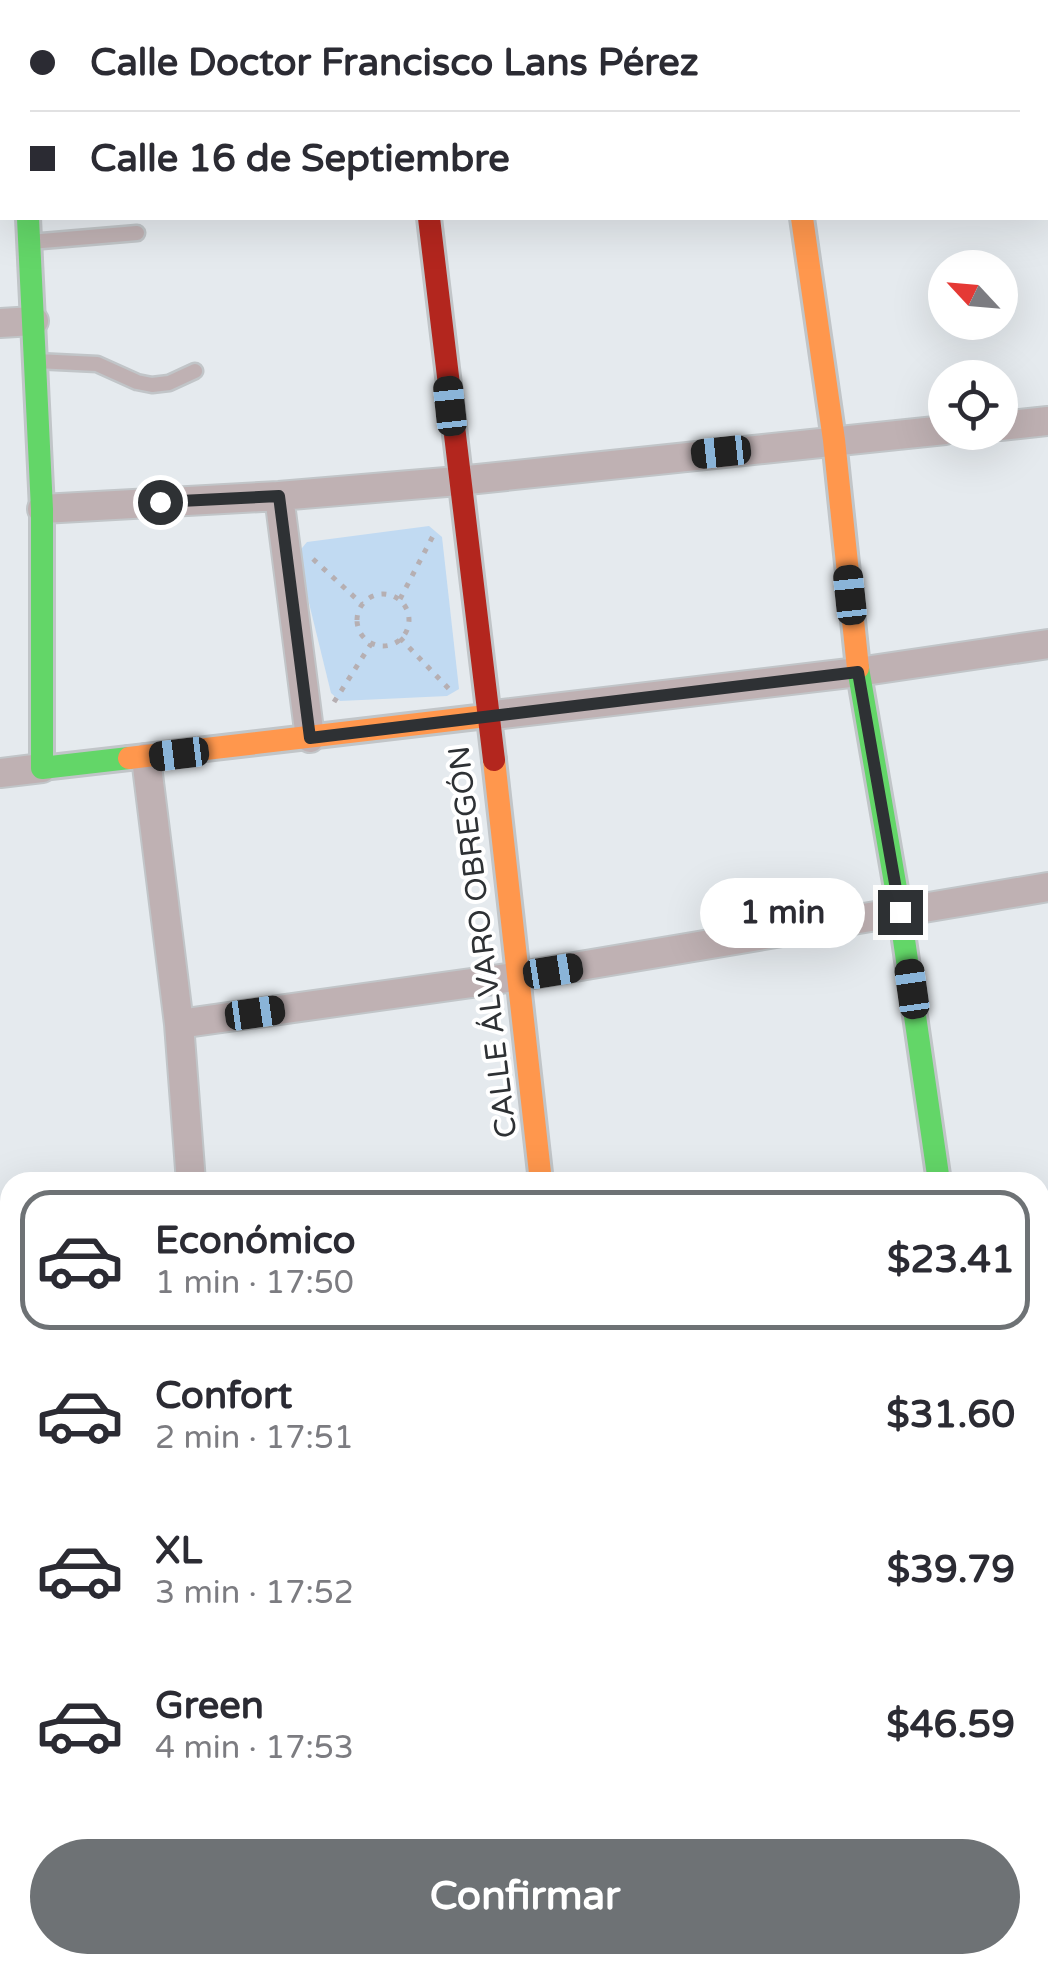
<!DOCTYPE html>
<html lang="es">
<meta charset="utf-8">
<style>
:root{--surface:#fff;--page:#f2f2f3;--text:#2b2b33;--muted:#7c7c81;--line:#e1e1e2;--accent:#6e7275}
body{margin:0;font-family:"Varela Round",sans-serif;background:var(--page);color:var(--text);height:100vh;display:flex;flex-direction:column;font-size:38px;white-space:nowrap}
*{box-sizing:border-box;margin:0}
p{font-size:32px;color:var(--muted)}
.icon{flex:none;width:55px;height:55px;fill:none;stroke:currentColor;stroke-width:2;stroke-linecap:round;stroke-linejoin:round}
.map{position:relative;flex:1;overflow:hidden}
.drawer{position:absolute;left:0px;top:1172px;width:1050px;height:802px;display:flex;flex-direction:column;background:var(--surface);border-radius:30px 30px 0 0;box-shadow:0 10px 40px #0002}
.drawer>*{flex:none}
.hud{position:absolute;left:0px;top:0px;width:1050px;height:220px;box-shadow:0 10px 40px #0002;display:grid;align-content:center;height:220px;padding:0 30px;background:var(--surface)}
.needle{width:65px;rotate:296deg}
.buttons{position:absolute;left:928px;top:250px;display:grid;gap:20px}
.buttons a{display:grid;place-items:center;width:90px;height:90px;border-radius:50%;background:var(--surface);box-shadow:0 10px 40px #0002;font-size:50px}
.end{position:absolute;width:45px;height:45px;margin:-22px;border:12px solid #2e3134;background:#fff;box-shadow:0 0 0 5px #fff}
.from{border-radius:50%}
.bubble{position:absolute;height:70px;border-radius:35px;background:var(--surface);box-shadow:0 10px 40px #0002;font-size:32px;font-weight:700;line-height:70px;text-align:center}
.car{position:absolute;width:30px;height:60px;margin:-30px -15px;border-radius:12px;box-shadow:0 0 8px 2px #0007;background:linear-gradient(#222 24%,#8ab4d8 0 40%,#222 0 76%,#8ab4d8 0 86%,#222 0)}
.hud b{display:flex;align-items:center;gap:35px;height:95px;font-size:38px}
.hud b+b{border-top:2px solid var(--line)}
.hud i{width:25px;height:25px;background:var(--text)}
ul{padding:18px 0 0;list-style:none}
li{display:flex;align-items:center;gap:30px;height:140px;margin:0 20px 15px;padding:0 10px;border:5px solid transparent;border-radius:30px}
li div{flex:1}
li b{display:block;font-size:38px}
li em{font-style:normal;font-weight:700}
li.on{border-color:var(--accent)}
li>.icon{width:90px;height:90px;stroke-width:1.5}
.primary-button{display:flex;gap:20px;margin-top:auto;padding:20px 30px}
.primary-button a{flex:1;height:115px;border-radius:60px;background:var(--accent);color:#fff;font-size:40px;font-weight:700;line-height:115px;text-align:center}
.map>svg:first-child{display:block}
</style>
<div class="map">
<svg width="1048" height="1974" viewBox="0 0 1048 1974">
<rect width="100%" height="100%" fill="#e5eaee"/>
<!-- green -->
<path fill="#c1daf2" d="M 429,526 L 442,537 L 459,689 L 447,696 L 340,701 L 331,693 L 297,554 L 307,542 Z"/>
<g fill="none" stroke-linecap="round" stroke-linejoin="round">
<defs>
<path id="lane" d="M 30,242 L 137,233
M 36,361 L 97,364 L 137,382 L 152,385 L 169,383 L 195,371
M 1040,1797 L 1048,1848"/>
<path id="street" d="M 773,0 L 773,2
M 954,2 L 971,0
M 0,122 L 2,121
M 0,323 L 34,321
M 1000,426 L 1048,421
M 279,496 L 310,738
M 42,509 L 279,496 L 458,481 L 945,430
M 486,716 L 858,672 L 1048,644
M 146,758 L 179,1024 L 191,1182
M 0,773 L 42,768
M 179,1024 L 521,976 L 1048,887
M 1040,1281 L 1048,1280
M 0,1312 L 10,1311
M 0,1598 L 10,1596
M 0,1804 L 10,1845
M 31,1965 L 33,1974
M 190,1974 L 243,1965"/>
<path id="fast" d="M 28,218 L 42,509 L 42,768 L 129,758
M 858,668 L 900,912 L 939,1182"/>
<path id="slow" d="M 802,218 L 834,440 L 858,668
M 129,758 L 486,716
M 494,760 L 541,1182
M 1040,1852 L 1048,1850"/>
<path id="jam" d="M 19,0 L 19,2
M 402,0 L 402,2
M 429,218 L 494,760
M 627,1965 L 629,1974"/>
</defs>
<!-- lane casing -->
<use href="#lane" stroke="#c1c5c8" stroke-width="19"/>
<!-- street casing -->
<use href="#street" stroke="#c1c5c8" stroke-width="32"/>
<!-- fast casing -->
<use href="#fast" stroke="#c1c5c8" stroke-width="28"/>
<!-- slow casing -->
<use href="#slow" stroke="#c1c5c8" stroke-width="28"/>
<!-- jam casing -->
<use href="#jam" stroke="#c1c5c8" stroke-width="28"/>
<!-- path -->
<path stroke="#b6afb2" stroke-width="5" stroke-dasharray="5 8" stroke-linecap="butt" d="M 313,559 L 362,604
M357 620a26 26 0 1 1 52 0a26 26 0 1 1-52 0Z
M 400,599 L 434,534
M 400,638 L 451,691
M 334,702 L 371,644"/>
<!-- lane -->
<use href="#lane" stroke="#bfb1b3" stroke-width="14"/>
<!-- street -->
<use href="#street" stroke="#bfb1b3" stroke-width="28"/>
<!-- fast -->
<use href="#fast" stroke="#63d668" stroke-width="22"/>
<!-- slow -->
<use href="#slow" stroke="#ff974d" stroke-width="22"/>
<!-- jam -->
<use href="#jam" stroke="#b3261e" stroke-width="22"/>
</g>
<g fill="none" stroke-linecap="round" stroke-linejoin="round">
<!-- route -->
<path stroke="#2e3134" stroke-width="12" d="M 160,502 L 279,496 L 310,738 L 858,672 L 900,912"/>
</g>
<g text-anchor="middle" dominant-baseline="central" stroke-width="8" stroke-linejoin="round" paint-order="stroke">
<!-- street labels -->
<g font-size="30" fill="#2e3134" stroke="#fff">
<text transform="translate(483 942) rotate(-97)">CALLE ÁLVARO OBREGÓN</text>
</g>
</g>
</svg>
<div class="buttons">
<a><svg class="needle" viewBox="-14 -14 28 28"><path d="M0-13l5 13h-10z" fill="#e53935"/><path d="M0 13l5-13h-10z" fill="#7c7c81"/></svg></a>
<a><svg class="icon" aria-label="locate" viewBox="0 0 24 24"><circle cx="12" cy="12" r="6"/><path d="M12 2v4M12 18v4M2 12h4M18 12h4"/></svg></a>
</div>
<i class="end from" style="left:160px;top:502px"></i>
<i class="end" style="left:900px;top:912px"></i>
<div class="bubble" style="left:700px;top:878px;width:165px">1 min</div>
<i class="car" style="left:450px;top:406px;rotate:354deg"></i>
<i class="car" style="left:721px;top:452px;rotate:264deg"></i>
<i class="car" style="left:850px;top:595px;rotate:354deg"></i>
<i class="car" style="left:179px;top:754px;rotate:263deg"></i>
<i class="car" style="left:553px;top:971px;rotate:81deg"></i>
<i class="car" style="left:912px;top:989px;rotate:352deg"></i>
<i class="car" style="left:255px;top:1013px;rotate:82deg"></i>
<div class="hud">
<b><i class="from"></i>Calle Doctor Francisco Lans Pérez</b>
<b><i></i>Calle 16 de Septiembre</b>
</div>
<section class="drawer">
<ul>
<li class="on"><svg class="icon" aria-label="car" viewBox="0 0 24 24"><path d="M5 17H2v-5l4-1 3-4h7l3 4 3 1v5h-3M9 17h6M6 11h13"/><circle cx="7" cy="17" r="2"/><circle cx="17" cy="17" r="2"/></svg><div><b>Económico</b><p>1 min · 17:50</p></div><em>$23.41</em></li>
<li><svg class="icon" aria-label="car" viewBox="0 0 24 24"><path d="M5 17H2v-5l4-1 3-4h7l3 4 3 1v5h-3M9 17h6M6 11h13"/><circle cx="7" cy="17" r="2"/><circle cx="17" cy="17" r="2"/></svg><div><b>Confort</b><p>2 min · 17:51</p></div><em>$31.60</em></li>
<li><svg class="icon" aria-label="car" viewBox="0 0 24 24"><path d="M5 17H2v-5l4-1 3-4h7l3 4 3 1v5h-3M9 17h6M6 11h13"/><circle cx="7" cy="17" r="2"/><circle cx="17" cy="17" r="2"/></svg><div><b>XL</b><p>3 min · 17:52</p></div><em>$39.79</em></li>
<li><svg class="icon" aria-label="car" viewBox="0 0 24 24"><path d="M5 17H2v-5l4-1 3-4h7l3 4 3 1v5h-3M9 17h6M6 11h13"/><circle cx="7" cy="17" r="2"/><circle cx="17" cy="17" r="2"/></svg><div><b>Green</b><p>4 min · 17:53</p></div><em>$46.59</em></li>
</ul>
<div class="primary-button"><a>Confirmar</a></div>
</section>
</div>
